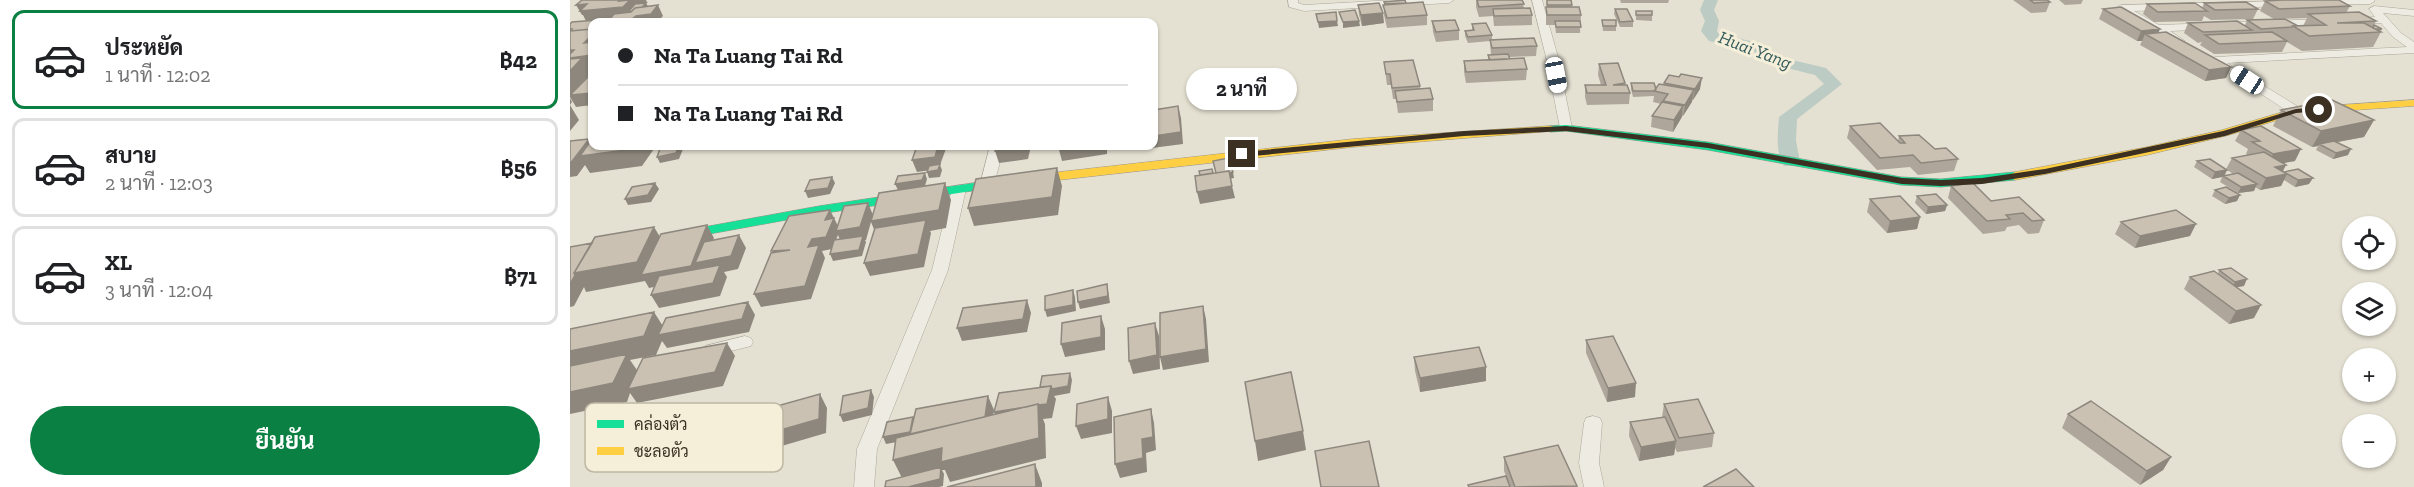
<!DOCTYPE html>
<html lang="th">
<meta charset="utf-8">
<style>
:root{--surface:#fff;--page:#f2f2f2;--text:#202124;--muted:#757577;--line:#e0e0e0;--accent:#0b8043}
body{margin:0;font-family:"Zilla Slab",Sarabun,serif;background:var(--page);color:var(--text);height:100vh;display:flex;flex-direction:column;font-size:22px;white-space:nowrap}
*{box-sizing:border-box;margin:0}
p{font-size:20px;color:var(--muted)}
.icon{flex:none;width:33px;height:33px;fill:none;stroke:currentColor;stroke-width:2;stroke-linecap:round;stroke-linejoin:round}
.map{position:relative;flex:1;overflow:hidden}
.drawer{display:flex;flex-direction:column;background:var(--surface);width:570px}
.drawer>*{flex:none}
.top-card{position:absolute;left:18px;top:18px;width:570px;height:132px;border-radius:12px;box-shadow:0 2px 4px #0004;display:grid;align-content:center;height:132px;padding:0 30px;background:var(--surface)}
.controls{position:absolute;left:1772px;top:216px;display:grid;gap:12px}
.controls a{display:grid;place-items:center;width:54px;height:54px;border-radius:50%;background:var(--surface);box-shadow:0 2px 4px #0004;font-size:30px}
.end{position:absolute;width:27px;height:27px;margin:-14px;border:8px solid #3b3022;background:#fff;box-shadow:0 0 0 3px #fff}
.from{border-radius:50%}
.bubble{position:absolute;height:42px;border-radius:21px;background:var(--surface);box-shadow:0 2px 4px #0004;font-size:20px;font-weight:700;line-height:42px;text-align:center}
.car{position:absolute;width:18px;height:36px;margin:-18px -9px;border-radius:8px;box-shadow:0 0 4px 2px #0007;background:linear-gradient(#fff 24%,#345 0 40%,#fff 0 76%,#345 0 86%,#fff 0)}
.top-card b{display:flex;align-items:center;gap:21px;height:57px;font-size:22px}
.top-card b+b{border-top:2px solid var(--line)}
.top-card i{width:15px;height:15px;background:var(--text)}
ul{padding:10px 0 0;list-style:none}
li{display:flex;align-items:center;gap:18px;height:99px;margin:0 12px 9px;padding:0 18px;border:3px solid var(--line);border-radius:12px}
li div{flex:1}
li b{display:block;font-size:22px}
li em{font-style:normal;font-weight:700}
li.current{border-color:var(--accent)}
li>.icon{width:54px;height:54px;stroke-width:1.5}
.cta{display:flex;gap:12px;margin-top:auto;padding:12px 30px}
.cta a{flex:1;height:69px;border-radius:36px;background:var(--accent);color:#fff;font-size:24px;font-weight:700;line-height:69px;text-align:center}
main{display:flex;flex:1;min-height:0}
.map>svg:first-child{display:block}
</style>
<main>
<section class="drawer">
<ul>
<li class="current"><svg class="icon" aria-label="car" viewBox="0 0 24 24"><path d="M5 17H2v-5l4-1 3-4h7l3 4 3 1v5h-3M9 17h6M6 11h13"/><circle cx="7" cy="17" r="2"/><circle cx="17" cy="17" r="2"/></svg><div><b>ประหยัด</b><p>1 นาที · 12:02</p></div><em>฿42</em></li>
<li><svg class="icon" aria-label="car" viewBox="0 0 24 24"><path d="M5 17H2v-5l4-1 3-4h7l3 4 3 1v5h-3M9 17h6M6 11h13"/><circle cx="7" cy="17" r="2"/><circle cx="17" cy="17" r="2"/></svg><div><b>สบาย</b><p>2 นาที · 12:03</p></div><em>฿56</em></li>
<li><svg class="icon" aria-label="car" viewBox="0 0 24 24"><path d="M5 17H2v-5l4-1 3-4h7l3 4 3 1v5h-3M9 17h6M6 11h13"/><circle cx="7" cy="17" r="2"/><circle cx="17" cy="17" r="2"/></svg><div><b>XL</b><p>3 นาที · 12:04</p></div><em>฿71</em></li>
</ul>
<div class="cta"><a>ยืนยัน</a></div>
</section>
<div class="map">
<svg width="1844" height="487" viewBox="0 0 1844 487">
<rect width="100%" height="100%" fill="#e5e1d2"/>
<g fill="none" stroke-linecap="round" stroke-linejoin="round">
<!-- canal -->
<path fill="#bccbc3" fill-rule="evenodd" d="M 1134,0 L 1148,0 L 1144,10 L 1149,21 L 1147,31 L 1149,34 L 1194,44 L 1205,56 L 1256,68 L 1272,84 L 1227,119 L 1226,141 L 1230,162 L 1228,166 L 1214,166 C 1205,153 1208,132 1209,117 L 1254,84 L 1245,75 L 1193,62 L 1184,51 L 1139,41 L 1131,31 L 1135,21 L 1130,10 Z"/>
<defs>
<path id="street" d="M 718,0 L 728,0 L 728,3 L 734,5 L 824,0 L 884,0 L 879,3 L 734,11 L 719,7 Z
M 962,0 L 972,0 L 988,57 L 1002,128 L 1000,131 L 992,131 L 990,128 L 976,57 Z
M 1754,0 L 1804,0 L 1805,1 L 1800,4 L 1750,5 L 1749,3 Z
M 1712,1 L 1717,4 L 1716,6 L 1564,11 L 1589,25 L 1754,19 L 1759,22 L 1754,25 L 1600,31 L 1615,41 L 1610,44 L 1546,8 L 1551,5 Z
M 1804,6 L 1844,10 L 1844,16 L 1813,13 L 1831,33 L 1844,42 L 1844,53 L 1657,63 L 1730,108 L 1732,111 L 1730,114 L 1722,114 L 1639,60 L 1645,57 L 1837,47 L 1823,37 L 1811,23 L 1784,24 L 1779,21 L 1784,18 L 1805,17 L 1799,9 Z
M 420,146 L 434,146 L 424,185 L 417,189 L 410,185 Z
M 389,185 L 396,189 L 378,270 L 307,449 L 304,487 L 284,487 L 287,449 L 362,270 L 382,189 Z
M 175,336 L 181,338 L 183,342 L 181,346 L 141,356 L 135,354 L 132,350 L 135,346 Z
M 1023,416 L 1030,418 L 1032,423 L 1029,463 L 1034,487 L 1014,487 L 1009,463 L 1014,423 L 1016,418 Z"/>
<path id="fast" d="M 996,125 L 1138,142 L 1331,177 L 1371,179 L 1445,172 L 1451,176 L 1445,180 L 1371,187 L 1331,185 L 1138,150 L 996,131 L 980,132 L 974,129 L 980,126 Z
M 431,179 L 437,183 L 435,186 L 249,214 L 112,239 L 105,235 L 112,231 L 249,206 Z"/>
<path id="slow" d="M 1844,100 L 1844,106 L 1727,114 L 1659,135 L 1577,155 L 1445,180 L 1439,176 L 1445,172 L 1577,147 L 1652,130 L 1726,108 Z
M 980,126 L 984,127 L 984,131 L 783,147 L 462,183 L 456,179 L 462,175 L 783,139 Z"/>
</defs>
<!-- street casing -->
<use href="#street" stroke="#aba69a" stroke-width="1"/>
<!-- fast casing -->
<use href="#fast" stroke="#9b968a" stroke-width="1"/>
<!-- slow casing -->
<use href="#slow" stroke="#9b968a" stroke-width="1"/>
<!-- street -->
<use href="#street" fill="#eeebe3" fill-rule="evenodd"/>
<!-- fast -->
<use href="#fast" fill="#16e098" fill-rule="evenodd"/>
<!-- slow -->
<use href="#slow" fill="#ffcf43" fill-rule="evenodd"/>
</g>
<!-- wall -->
<path fill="#aea69a" d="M 906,0 L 952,0 L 954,8 L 962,15 L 962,25 L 924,26 L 923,16 L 909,17 L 906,7 Z
M 977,0 L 1010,0 L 1001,0 L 1002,7 L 1011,15 L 1010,33 L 986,33 L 985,25 L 976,25 L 976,17 Z
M 1050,0 L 1099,0 L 1098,3 L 1051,3 Z
M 1443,0 L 1478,0 L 1478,1 L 1480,2 L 1476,12 L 1461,13 Z
M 1489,0 L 1513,0 L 1511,4 L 1495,5 Z
M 1695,1 L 1780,6 L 1776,13 L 1806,21 L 1804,25 L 1812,29 L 1810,32 L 1811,32 L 1803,47 L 1732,51 L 1717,42 L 1712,52 L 1644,54 L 1630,45 L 1632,42 L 1628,43 L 1614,33 L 1618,23 L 1675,25 L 1677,20 L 1733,26 L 1737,18 L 1704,19 L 1690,11 Z
M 814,2 L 836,3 L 857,15 L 857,25 L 817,28 L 814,15 Z
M 1634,3 L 1688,9 L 1683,19 L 1641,20 L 1634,16 L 1632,21 L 1584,22 L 1573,14 L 1577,4 L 1632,8 Z
M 788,5 L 814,23 L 792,26 L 789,15 Z
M 1045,9 L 1063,21 L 1063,27 L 1050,27 L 1044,14 Z
M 1533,9 L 1588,33 L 1661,67 L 1656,78 L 1635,81 L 1570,45 L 1572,41 L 1567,41 L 1529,19 Z
M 1066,11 L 1082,15 L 1082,21 L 1066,20 Z
M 1032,20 L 1046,26 L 1046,31 L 1033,31 Z
M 862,21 L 889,30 L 889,40 L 866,42 L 863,32 Z
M 902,24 L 922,35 L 922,40 L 967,46 L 966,56 L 939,57 L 940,59 L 957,69 L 956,80 L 896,83 L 894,72 L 894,61 L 918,60 L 918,55 L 921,55 L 920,41 L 898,43 L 895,36 L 895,31 L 902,30 Z
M 814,62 L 850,86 L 850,89 L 863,99 L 863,111 L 828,113 L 826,99 L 823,99 L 821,85 L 817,85 Z
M 1029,64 L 1055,83 L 1060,93 L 1059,104 L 1017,105 L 1015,97 L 1015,85 L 1031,85 L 1028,75 Z
M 1061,83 L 1086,89 L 1094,84 L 1094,83 L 1130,89 L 1123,100 L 1122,100 L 1113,116 L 1112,116 L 1103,132 L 1081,127 L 1082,116 L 1091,104 L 1083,102 L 1084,96 L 1063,97 L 1061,89 Z
M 1711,110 L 1804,120 L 1794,137 L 1767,142 L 1778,155 L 1763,159 L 1746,150 L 1748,146 L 1742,147 L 1703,126 Z
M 1280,126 L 1328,141 L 1329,136 L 1365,149 L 1388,159 L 1384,171 L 1348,175 L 1340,167 L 1307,170 L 1277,138 Z
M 1671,130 L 1725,161 L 1713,163 L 1713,171 L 1739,184 L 1725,187 L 1714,180 L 1711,186 L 1690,190 L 1685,187 L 1684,191 L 1668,193 L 1650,182 L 1652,177 L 1642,179 L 1624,167 L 1627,161 L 1657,170 L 1655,175 L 1663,174 L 1656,169 L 1662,158 L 1678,155 L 1676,154 L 1678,149 L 1665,141 Z
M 1381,186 L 1474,220 L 1469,233 L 1458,234 L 1449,225 L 1437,227 L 1435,231 L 1413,234 L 1378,198 Z
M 1645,190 L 1667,201 L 1655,204 L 1642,196 Z
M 1347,196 L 1377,205 L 1375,211 L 1356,214 L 1345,203 Z
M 1300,199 L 1350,217 L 1347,229 L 1317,233 L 1297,212 Z
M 1551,222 L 1620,236 L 1565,248 L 1545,234 Z
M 1649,270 L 1674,286 L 1667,287 L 1684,318 L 1659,324 L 1614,289 L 1620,277 L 1648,274 Z
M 1016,340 L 1065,397 L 1037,402 L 1016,353 Z
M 844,357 L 916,367 L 916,381 L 850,392 L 845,371 Z
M 1094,404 L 1144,433 L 1142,447 L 1107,452 L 1105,448 L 1104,455 L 1069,461 L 1059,436 L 1060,422 L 1092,417 Z
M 1498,414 L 1601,457 L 1593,470 L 1570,485 L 1492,428 Z
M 988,445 L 1007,487 L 898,487 L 898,485 L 936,476 L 934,471 L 934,457 Z"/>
<!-- shaded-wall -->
<path fill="#8d877d" d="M 50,0 L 76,0 L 77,2 L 72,6 L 76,3 L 79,8 L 88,5 L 93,16 L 87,22 L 58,22 L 58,17 L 16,21 L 13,15 L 12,15 L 6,5 L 49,1 Z
M 813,13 L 814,23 L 792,26 L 791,15 Z
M 767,21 L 768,26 L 749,28 L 748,22 Z
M 789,21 L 790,26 L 773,28 L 773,22 Z
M 1590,29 L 1586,39 L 1575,34 L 1572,41 L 1567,41 L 1571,31 Z
M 19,38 L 22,38 L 22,72 L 20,72 L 21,73 L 1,95 L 22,93 L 22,105 L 6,107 L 0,97 L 0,50 L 14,43 Z
M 1661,67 L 1656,78 L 1635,81 L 1639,70 Z
M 1132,78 L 1130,89 L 1123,100 L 1125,89 Z
M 1124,90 L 1122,102 L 1113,116 L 1115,105 Z
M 0,98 L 2,102 L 0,105 L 9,120 L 0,131 Z
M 608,106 L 611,118 L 613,144 L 582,148 L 581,146 L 584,146 L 584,136 Z
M 1113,106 L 1112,117 L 1103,132 L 1104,120 Z
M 1804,120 L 1794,137 L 1752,145 L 1749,144 L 1748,146 L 1742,147 L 1751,131 Z
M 19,139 L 25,151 L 65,146 L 86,146 L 72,166 L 20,173 L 15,165 L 7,176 L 0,177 L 0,164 Z
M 109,146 L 112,146 L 113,149 L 109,159 L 90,163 L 87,157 Z
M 368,146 L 377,146 L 370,165 L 372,170 L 370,177 L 359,178 L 357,172 L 369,169 L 347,172 L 342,160 Z
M 454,146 L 461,146 L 458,159 L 429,163 L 425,151 Z
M 488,146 L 537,146 L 537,154 L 492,161 Z
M 1731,149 L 1725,161 L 1697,166 L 1703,154 Z
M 1781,149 L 1778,155 L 1763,159 L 1766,153 Z
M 1716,165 L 1711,175 L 1717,174 L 1711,186 L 1690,190 L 1696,178 L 1705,167 Z
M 487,168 L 492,186 L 488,215 L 404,226 L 398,208 Z
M 1657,170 L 1654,176 L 1653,176 L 1652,177 L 1642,179 L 1645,172 Z
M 663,172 L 664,178 L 648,181 L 647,175 Z
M 355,173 L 357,179 L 355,186 L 328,190 L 325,184 Z
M 262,177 L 265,183 L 260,194 L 238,198 L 235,191 Z
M 1743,178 L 1739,184 L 1725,187 L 1728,180 Z
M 85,183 L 89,189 L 81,202 L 58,205 L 55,199 Z
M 375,183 L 381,200 L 376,228 L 360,231 L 361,233 L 354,267 L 300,276 L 294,263 L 308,239 L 301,222 L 296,240 L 295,240 L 296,242 L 292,256 L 263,261 L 260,254 L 272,244 L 268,235 L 262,249 L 252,251 L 255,258 L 241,299 L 191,307 L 184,294 L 238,247 L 242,239 L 255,220 L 260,210 L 270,230 L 298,203 L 303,215 Z
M 1687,184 L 1684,191 L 1668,193 L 1671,187 Z
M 662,186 L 665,198 L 630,204 L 627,192 Z
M 1670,195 L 1667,201 L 1655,204 L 1659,198 Z
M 1377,205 L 1375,211 L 1356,214 L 1358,207 Z
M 1350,217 L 1347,229 L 1317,233 L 1320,221 Z
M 1626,224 L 1620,236 L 1565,248 L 1570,236 Z
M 137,225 L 144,238 L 135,261 L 169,235 L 176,248 L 168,269 L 154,272 L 157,277 L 150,296 L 89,308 L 81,295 L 128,278 L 79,288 L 75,281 L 16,292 L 14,287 L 4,306 L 0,307 L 0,284 L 4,273 L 84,227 L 95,245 Z
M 1677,279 L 1674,286 L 1662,288 L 1665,282 Z
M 537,284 L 540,303 L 510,309 L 508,302 Z
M 503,290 L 505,297 L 506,311 L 477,317 L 475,310 Z
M 457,300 L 461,313 L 457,332 L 392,341 L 387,328 Z
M 178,302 L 185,315 L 179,332 L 97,348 L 92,341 L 86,355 L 60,360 L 69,373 L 157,343 L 165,356 L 153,386 L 67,403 L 60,393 L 57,402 L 0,414 L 0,351 L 84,312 L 96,331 Z
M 1691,305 L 1684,318 L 1659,324 L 1666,311 Z
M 633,306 L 636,319 L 639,362 L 593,370 L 590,357 Z
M 531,316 L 535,329 L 535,350 L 495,357 L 491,344 Z
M 585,323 L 589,336 L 590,369 L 563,374 L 559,361 Z
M 916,367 L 916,381 L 850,392 L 850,378 Z
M 500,373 L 502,380 L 500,393 L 484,396 L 486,399 L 482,418 L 473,419 L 475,424 L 476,458 L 380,482 L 375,470 L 372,470 L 374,474 L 373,486 L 369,487 L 338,487 L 333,480 L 323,460 L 429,425 L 424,412 L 481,386 Z
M 1066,383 L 1065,397 L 1037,402 L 1038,388 Z
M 301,390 L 304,397 L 302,415 L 273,422 L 270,415 Z
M 250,394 L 257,408 L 256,433 L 188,453 L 179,439 Z
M 418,396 L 424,410 L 420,434 L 343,439 L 316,444 L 313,437 Z
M 538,397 L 542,411 L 542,433 L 511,439 L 506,426 Z
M 581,409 L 584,423 L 586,450 L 576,453 L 577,472 L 550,478 L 545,464 L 572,439 Z
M 733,431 L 736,450 L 688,461 L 685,441 Z
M 1106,441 L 1104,455 L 1069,461 L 1071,447 Z
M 1601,457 L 1593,470 L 1570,485 L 1577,471 Z
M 465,464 L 472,483 L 472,487 L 466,487 Z"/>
<!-- building -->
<path fill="#cac1b3" stroke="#8d877d" stroke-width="1.5" d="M 12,0 L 50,0 L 49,1 L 60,0 L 53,7 L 10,11 L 17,4 L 6,5 Z
M 835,0 L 836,3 L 815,4 L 814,2 Z
M 907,0 L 952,0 L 954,4 L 909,7 Z
M 977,0 L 1001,0 L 1002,5 L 977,5 Z
M 1460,0 L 1477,0 L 1480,2 L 1464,3 Z
M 1712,0 L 1769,0 L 1780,6 L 1709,9 L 1695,1 Z
M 853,2 L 857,15 L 817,18 L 813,5 Z
M 1676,2 L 1688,9 L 1645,10 L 1634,3 Z
M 76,3 L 72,7 L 65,8 L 62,11 L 58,12 L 65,4 Z
M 809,3 L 813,13 L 791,15 L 788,5 Z
M 1625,3 L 1637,11 L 1588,12 L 1577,4 Z
M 88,5 L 81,14 L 66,16 L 58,22 L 22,22 L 22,29 L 0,31 L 2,29 L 0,29 L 0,24 L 2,22 L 40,19 L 44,14 L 61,12 L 65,8 Z
M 976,7 L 1009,7 L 1011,15 L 977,15 Z
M 1551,7 L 1590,29 L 1571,31 L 1533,9 Z
M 960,8 L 962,15 L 924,16 L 923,9 Z
M 1045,9 L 1057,9 L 1063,21 L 1050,22 Z
M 785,10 L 789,21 L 773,22 L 769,12 Z
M 1066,11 L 1082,11 L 1082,15 L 1066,15 Z
M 766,12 L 767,21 L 748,22 L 746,14 Z
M 1789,12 L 1806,21 L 1767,23 L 1794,23 L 1811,32 L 1739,36 L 1723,26 L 1756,25 L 1738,14 Z
M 1715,19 L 1728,26 L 1723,26 L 1722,27 L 1691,29 L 1677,20 Z
M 885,20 L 889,30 L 866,32 L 862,21 Z
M 1032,20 L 1046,20 L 1046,26 L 1033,26 Z
M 985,21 L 1010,21 L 1011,27 L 986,27 Z
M 1667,21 L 1682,30 L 1633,32 L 1618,23 Z
M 916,23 L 922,35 L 898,37 L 895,31 L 904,30 L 902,24 Z
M 1804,25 L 1812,29 L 1805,29 L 1803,28 Z
M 22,29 L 22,38 L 19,38 L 14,43 L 22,42 L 22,55 L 0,58 L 0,54 L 4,50 L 0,50 L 0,31 Z
M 1596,32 L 1661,67 L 1639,70 L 1575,34 Z
M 1702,32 L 1717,41 L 1649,44 L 1635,35 Z
M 964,38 L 967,46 L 922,48 L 920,40 Z
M 938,54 L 940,59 L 920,60 L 918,55 Z
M 12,58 L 0,71 L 0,59 Z
M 954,58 L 957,69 L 896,72 L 894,61 Z
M 843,60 L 850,86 L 822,88 L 820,74 L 816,74 L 814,62 Z
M 1048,63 L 1055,83 L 1043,85 L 1057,85 L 1060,93 L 1017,93 L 1015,85 L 1036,85 L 1029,64 Z
M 22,73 L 22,93 L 0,95 Z
M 1111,74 L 1132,78 L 1125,89 L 1094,83 L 1099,75 L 1109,77 Z
M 1061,83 L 1084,83 L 1086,89 L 1085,91 L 1063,91 Z
M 1089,84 L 1124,90 L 1115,105 L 1093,101 L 1098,94 L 1084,91 Z
M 860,88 L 863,99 L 827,102 L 825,91 Z
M 1762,100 L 1804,120 L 1751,131 L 1711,110 Z
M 1092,102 L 1113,106 L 1104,120 L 1082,116 Z
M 608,106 L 611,132 L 584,136 L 584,110 Z
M 1310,123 L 1330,143 L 1335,143 L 1329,136 L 1349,135 L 1365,149 L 1376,148 L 1388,159 L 1351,163 L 1343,155 L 1310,158 L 1280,126 Z
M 1691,126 L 1731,149 L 1703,154 L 1682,142 L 1690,141 L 1671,130 Z
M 19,139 L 0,164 L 0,141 Z
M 22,139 L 22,146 L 65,146 L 63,149 L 10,156 Z
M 1764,141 L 1781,149 L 1766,153 L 1749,144 Z
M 91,146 L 109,146 L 106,153 L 87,157 Z
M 347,146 L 368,146 L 365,157 L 342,160 Z
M 426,146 L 454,146 L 454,148 L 425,151 Z
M 1694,152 L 1716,165 L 1705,167 L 1717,174 L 1696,178 L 1662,158 Z
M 658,158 L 663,172 L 660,173 L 659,171 L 646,173 L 643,161 Z
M 1640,159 L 1657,170 L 1645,172 L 1627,161 Z
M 370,164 L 368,170 L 357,172 L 359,166 Z
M 487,168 L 482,197 L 398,208 L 406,179 Z
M 642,169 L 643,173 L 630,175 L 629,171 Z
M 1728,169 L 1743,178 L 1728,180 L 1714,172 Z
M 659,171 L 662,186 L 627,192 L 625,176 Z
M 355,173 L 352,180 L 325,184 L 328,176 Z
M 1668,173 L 1687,184 L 1671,187 L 1653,176 Z
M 262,177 L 258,188 L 235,191 L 240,180 Z
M 85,183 L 78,195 L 55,199 L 62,187 Z
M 375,183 L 369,210 L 301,221 L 309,193 Z
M 1403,183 L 1421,201 L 1449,197 L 1474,220 L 1462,221 L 1453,213 L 1436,215 L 1440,219 L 1417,221 L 1381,186 Z
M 1656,187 L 1670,195 L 1659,198 L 1645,190 Z
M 1366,194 L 1377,205 L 1358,207 L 1347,196 Z
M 1330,196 L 1350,217 L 1320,221 L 1300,199 Z
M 298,203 L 290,227 L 266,231 L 274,206 Z
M 260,210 L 255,220 L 264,218 L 256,237 L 242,239 L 238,247 L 249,245 L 235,286 L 184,294 L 201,253 L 220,250 L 201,251 L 219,216 Z
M 1606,210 L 1626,224 L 1570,236 L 1551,222 Z
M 356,220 L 348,254 L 294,263 L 305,228 Z
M 137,225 L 121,266 L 71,275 L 91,234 Z
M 84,227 L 67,262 L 4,273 L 25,237 Z
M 169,235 L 161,256 L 125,263 L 134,242 Z
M 293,236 L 289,250 L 260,254 L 264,240 Z
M 22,243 L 4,273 L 5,275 L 0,284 L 0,247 Z
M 150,265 L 143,283 L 81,295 L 89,276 Z
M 1661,268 L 1677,279 L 1665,282 L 1649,270 Z
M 1644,271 L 1691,305 L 1666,311 L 1620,277 Z
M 537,284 L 538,296 L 508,302 L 507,291 Z
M 503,290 L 503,305 L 475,310 L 475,296 Z
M 457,300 L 453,319 L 387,328 L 393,308 Z
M 178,302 L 172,319 L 88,335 L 96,318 Z
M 633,306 L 636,349 L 590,357 L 590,313 Z
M 84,312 L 74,336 L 0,351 L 0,329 Z
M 531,316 L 531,337 L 491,344 L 492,323 Z
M 585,323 L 587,355 L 559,361 L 558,328 Z
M 1043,336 L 1066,383 L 1038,388 L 1016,340 Z
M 157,343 L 145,372 L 58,389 L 73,358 Z
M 909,347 L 916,367 L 850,378 L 844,357 Z
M 57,354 L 43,383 L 0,392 L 0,366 Z
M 721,372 L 733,431 L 685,441 L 675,382 Z
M 500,373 L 498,386 L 482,389 L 481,386 L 470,387 L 472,376 Z
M 481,386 L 477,404 L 468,405 L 468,404 L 456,407 L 424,412 L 429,393 Z
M 301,390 L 298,408 L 270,415 L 273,396 Z
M 250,394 L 249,419 L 179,439 L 182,413 Z
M 418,396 L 415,417 L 340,434 L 346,409 Z
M 538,397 L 538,419 L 506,426 L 507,404 Z
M 1128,399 L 1144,433 L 1109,438 L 1094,404 Z
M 1521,401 L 1601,457 L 1577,471 L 1498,414 Z
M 468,404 L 469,438 L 371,462 L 372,448 L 323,460 L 326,438 Z
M 581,409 L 583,437 L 572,439 L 573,458 L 545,464 L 544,417 Z
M 343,417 L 340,432 L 313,437 L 317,422 Z
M 1095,417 L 1106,441 L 1071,447 L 1060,422 Z
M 799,441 L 809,487 L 751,487 L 745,451 Z
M 988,445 L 1007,486 L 945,487 L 934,457 Z
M 465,464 L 466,487 L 377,487 Z
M 371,467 L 370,479 L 338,487 L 315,487 L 316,481 Z
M 1166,469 L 1184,487 L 1133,487 Z
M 936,476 L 940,487 L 899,487 L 898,485 Z"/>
<!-- route -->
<path fill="#3b3022" d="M 1749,107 L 1752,108 L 1752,111 L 1726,113 L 1655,136 L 1475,174 L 1412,184 L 1371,186 L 1332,184 L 1138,148 L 996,131 L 894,136 L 672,157 L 667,154 L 672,152 L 894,131 L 996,126 L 1138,143 L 1332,178 L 1371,180 L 1412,178 L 1475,169 L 1653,131 L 1726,109 Z"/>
<g text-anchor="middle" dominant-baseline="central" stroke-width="6" stroke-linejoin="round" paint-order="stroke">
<!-- far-water labels -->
<g font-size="18" font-style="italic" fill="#32595a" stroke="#f5efda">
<text transform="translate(1185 50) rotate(21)">Huai Yang</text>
</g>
</g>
<!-- legend -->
<rect x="15" y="403" width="198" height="69" rx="9" fill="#f5efda" stroke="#bdb6a3" stroke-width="1.5"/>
<rect x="27" y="420" width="27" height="8" fill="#16e098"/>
<rect x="27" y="447" width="27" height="8" fill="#ffcf43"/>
<g font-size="16" fill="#3b3022">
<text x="64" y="430">คล่องตัว</text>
<text x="64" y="457">ชะลอตัว</text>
</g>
</svg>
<div class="controls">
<a><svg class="icon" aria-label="locate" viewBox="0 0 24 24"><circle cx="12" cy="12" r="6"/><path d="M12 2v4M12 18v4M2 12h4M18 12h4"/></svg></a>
<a><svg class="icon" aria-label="layers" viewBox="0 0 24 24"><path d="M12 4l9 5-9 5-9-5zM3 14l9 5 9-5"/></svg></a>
<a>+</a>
<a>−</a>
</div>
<i class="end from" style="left:1749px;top:110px"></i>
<i class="end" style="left:672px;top:154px"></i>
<div class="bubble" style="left:616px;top:68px;width:111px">2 นาที</div>
<i class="car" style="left:986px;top:75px;rotate:169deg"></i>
<i class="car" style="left:1677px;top:80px;rotate:303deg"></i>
<div class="top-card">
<b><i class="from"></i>Na Ta Luang Tai Rd</b>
<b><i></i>Na Ta Luang Tai Rd</b>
</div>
</div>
</main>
